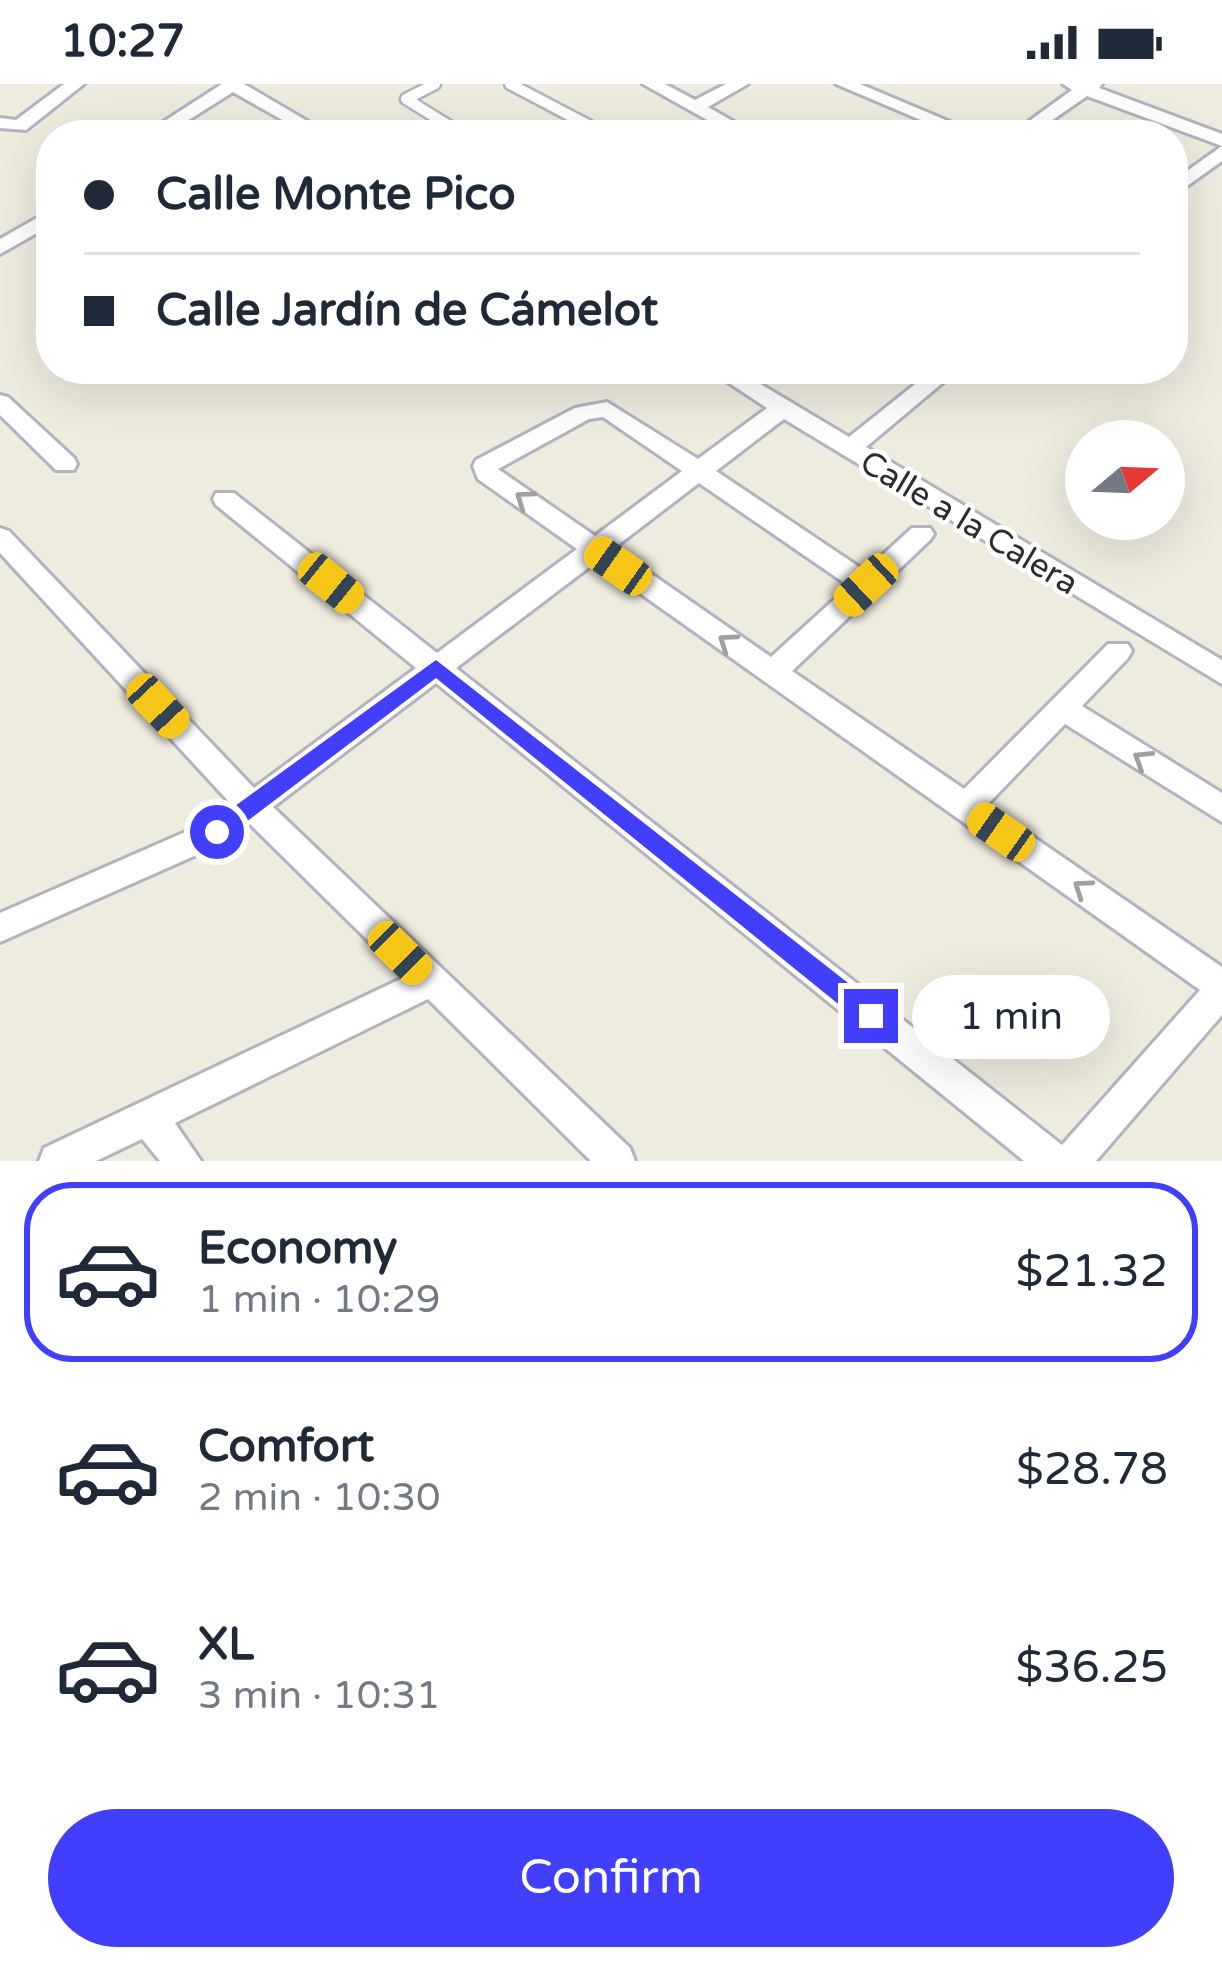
<!DOCTYPE html>
<meta charset="utf-8">
<style>
:root{--surface:#fff;--page:#f2f2f3;--text:#1f2937;--muted:#747a83;--line:#e0e1e3;--accent:#413efc}
body{margin:0;font-family:"Varela Round",sans-serif;background:var(--page);color:var(--text);height:100vh;display:flex;flex-direction:column;font-size:45px;white-space:nowrap}
*{box-sizing:border-box;margin:0}
p{font-size:39px;color:var(--muted)}
.icon{flex:none;width:66px;height:66px;fill:none;stroke:currentColor;stroke-width:2;stroke-linecap:round;stroke-linejoin:round}
.map{position:relative;height:1077px;overflow:hidden}
.details{display:flex;flex-direction:column;background:var(--surface);flex:1}
.details>*{flex:none}
.top-card{position:absolute;left:36px;top:36px;width:1152px;height:264px;border-radius:48px;box-shadow:0 12px 48px #0002;display:grid;align-content:center;height:264px;padding:0 48px;background:var(--surface)}
.needle{width:78px;rotate:71deg}
.controls{position:absolute;left:1065px;top:336px;display:grid;gap:24px}
.controls a{display:grid;place-items:center;width:120px;height:120px;border-radius:50%;background:var(--surface);box-shadow:0 12px 48px #0002;font-size:60px}
.end{position:absolute;width:54px;height:54px;margin:-27px;border:15px solid #413efc;background:#fff;box-shadow:0 0 0 6px #fff}
.from{border-radius:50%}
.bubble{position:absolute;height:84px;border-radius:42px;background:var(--surface);box-shadow:0 12px 48px #0002;font-size:39px;font-weight:600;line-height:84px;text-align:center}
.car{position:absolute;width:36px;height:72px;margin:-36px -18px;border-radius:15px;box-shadow:0 0 9px 3px #0007;background:linear-gradient(#f5c518 24%,#345 0 40%,#f5c518 0 76%,#345 0 86%,#f5c518 0)}
.top-card b{display:flex;align-items:center;gap:42px;height:114px;font-size:45px}
.top-card b+b{border-top:3px solid var(--line)}
.top-card i{width:30px;height:30px;background:var(--text)}
ul{padding:21px 0 0;list-style:none}
li{display:flex;align-items:center;gap:36px;height:180px;margin:0 24px 18px;padding:0 24px;border:6px solid transparent;border-radius:48px}
li div{flex:1}
li b{display:block;font-size:45px}
li em{font-style:normal;font-weight:600}
li.on{border-color:var(--accent)}
li>.icon{width:108px;height:108px;stroke-width:1.5}
.action{display:flex;gap:24px;margin-top:auto;padding:24px 48px}
.action a{flex:1;height:138px;border-radius:72px;background:var(--accent);color:#fff;font-size:48px;font-weight:600;line-height:138px;text-align:center}
.status{display:flex;justify-content:space-between;align-items:center;height:84px;padding:0 60px;background:var(--surface);direction:ltr}
.status svg{height:33px;fill:currentColor}
.map>svg:first-child{display:block}
</style>
<div class="status"><b>10:27</b><svg viewBox="0 0 49 12"><path d="M0 12V9h3v3zM5 12V6h3v6zM10 12V3h3v9zM15 12V0h3v12zM26 1h20v11H26zM47 4h2v5h-2z"/></svg></div>
<div class="map">
<svg width="1222" height="1077" viewBox="0 0 1222 1077">
<rect width="100%" height="100%" fill="#eeebdf"/>
<g fill="none" stroke-linecap="round" stroke-linejoin="round">
<defs>
<path id="service" d="M 435,0 L 406,15 L 464,51
M 510,0 L 607,51"/>
<path id="minor" d="M 64,0 L 84,0 L 26,46 L 0,44 L 0,34 L 16,36 Z
M 222,0 L 244,0 L 331,51 L 309,51 L 233,8 L 165,51 L 143,51 Z
M 643,0 L 665,0 L 695,16 L 726,0 L 748,0 L 708,23 L 757,51 L 734,51 Z
M 836,0 L 860,0 L 981,51 L 956,51 Z
M 1063,0 L 1102,0 L 1099,4 L 1222,50 L 1222,62 L 1087,12 L 1031,51 L 1010,51 L 1072,6 Z
M 1222,62 L 1222,77 L 1173,112 L 1173,97 Z
M 51,126 L 51,141 L 0,170 L 0,155 Z
M 708,285 L 735,285 L 849,353 L 934,285 L 959,285 L 866,363 L 1222,576 L 1222,600 L 784,335 L 716,387 L 865,487 L 912,444 L 930,444 L 934,450 L 930,456 L 792,587 L 964,705 L 1108,560 L 1128,560 L 1132,567 L 1128,574 L 1082,622 L 1222,709 L 1222,738 L 1065,640 L 987,721 L 1222,883 L 1222,931 L 1096,1077 L 1024,1077 L 436,599 L 273,723 L 630,1064 L 635,1077 L 591,1077 L 428,915 L 175,1039 L 201,1077 L 160,1077 L 142,1055 L 96,1077 L 39,1077 L 44,1064 L 405,893 L 250,740 L 228,757 L 0,858 L 0,829 L 206,739 L 231,720 L 0,469 L 0,444 L 9,447 L 254,704 L 416,584 L 216,421 L 213,415 L 216,409 L 234,409 L 437,569 L 577,465 L 478,395 L 473,382 L 476,376 L 575,324 L 607,318 L 698,375 L 767,324 ZM 603,333 L 682,387 L 595,452 L 498,385 L 589,335 ZM 699,399 L 849,502 L 771,573 L 614,464 ZM 596,478 L 1200,906 L 1062,1061 L 456,584 Z
M 0,311 L 8,313 L 74,374 L 77,380 L 74,386 L 56,386 L 0,331 Z"/>
</defs>
<!-- service casing -->
<use href="#service" stroke="#b3b3c0" stroke-width="15"/>
<!-- minor casing -->
<use href="#minor" stroke="#b3b3c0" stroke-width="6"/>
<!-- service -->
<use href="#service" stroke="#fff" stroke-width="10"/>
<!-- minor -->
<use href="#minor" fill="#fff" fill-rule="evenodd"/>
</g>
<!-- one-way arrows -->
<defs><path id="oneway-chevron" d="M-2-3.5L2.5 0L-2 3.5" fill="none" stroke-width="1.6" stroke-linecap="round" stroke-linejoin="round" transform="scale(3)"/></defs>
<g stroke="#a0a0a0">
<use href="#oneway-chevron" transform="translate(524 415) rotate(-145)"/>
<use href="#oneway-chevron" transform="translate(727 558) rotate(-145)"/>
<use href="#oneway-chevron" transform="translate(1142 675) rotate(-148)"/>
<use href="#oneway-chevron" transform="translate(1082 804) rotate(-145)"/>
</g>
<!-- route -->
<path fill="#413efc" d="M 436,576 L 880,924 L 880,940 L 863,940 L 436,594 L 225,754 L 209,754 L 209,741 Z"/>
<g text-anchor="middle" dominant-baseline="central" stroke-width="9" stroke-linejoin="round" paint-order="stroke">
<!-- street labels -->
<g font-size="33" fill="#2d2d2d" stroke="#fff">
<text transform="translate(969 439) rotate(31)">Calle a la Calera</text>
</g>
</g>
</svg>
<div class="controls">
<a><svg class="needle" viewBox="-14 -14 28 28"><path d="M0-13l5 13h-10z" fill="#e53935"/><path d="M0 13l5-13h-10z" fill="#747a83"/></svg></a>
</div>
<i class="end from" style="left:217px;top:748px"></i>
<i class="end" style="left:871px;top:932px"></i>
<div class="bubble" style="left:912px;top:891px;width:198px">1 min</div>
<i class="car" style="left:618px;top:482px;rotate:305deg"></i>
<i class="car" style="left:331px;top:499px;rotate:129deg"></i>
<i class="car" style="left:866px;top:501px;rotate:227deg"></i>
<i class="car" style="left:158px;top:622px;rotate:137deg"></i>
<i class="car" style="left:1001px;top:748px;rotate:305deg"></i>
<i class="car" style="left:400px;top:869px;rotate:135deg"></i>
<div class="top-card">
<b><i class="from"></i>Calle Monte Pico</b>
<b><i></i>Calle Jardín de Cámelot</b>
</div>
</div>
<section class="details">
<ul>
<li class="on"><svg class="icon" aria-label="car" viewBox="0 0 24 24"><path d="M5 17H2v-5l4-1 3-4h7l3 4 3 1v5h-3M9 17h6M6 11h13"/><circle cx="7" cy="17" r="2"/><circle cx="17" cy="17" r="2"/></svg><div><b>Economy</b><p>1 min · 10:29</p></div><em>$21.32</em></li>
<li><svg class="icon" aria-label="car" viewBox="0 0 24 24"><path d="M5 17H2v-5l4-1 3-4h7l3 4 3 1v5h-3M9 17h6M6 11h13"/><circle cx="7" cy="17" r="2"/><circle cx="17" cy="17" r="2"/></svg><div><b>Comfort</b><p>2 min · 10:30</p></div><em>$28.78</em></li>
<li><svg class="icon" aria-label="car" viewBox="0 0 24 24"><path d="M5 17H2v-5l4-1 3-4h7l3 4 3 1v5h-3M9 17h6M6 11h13"/><circle cx="7" cy="17" r="2"/><circle cx="17" cy="17" r="2"/></svg><div><b>XL</b><p>3 min · 10:31</p></div><em>$36.25</em></li>
</ul>
<div class="action"><a>Confirm</a></div>
</section>
